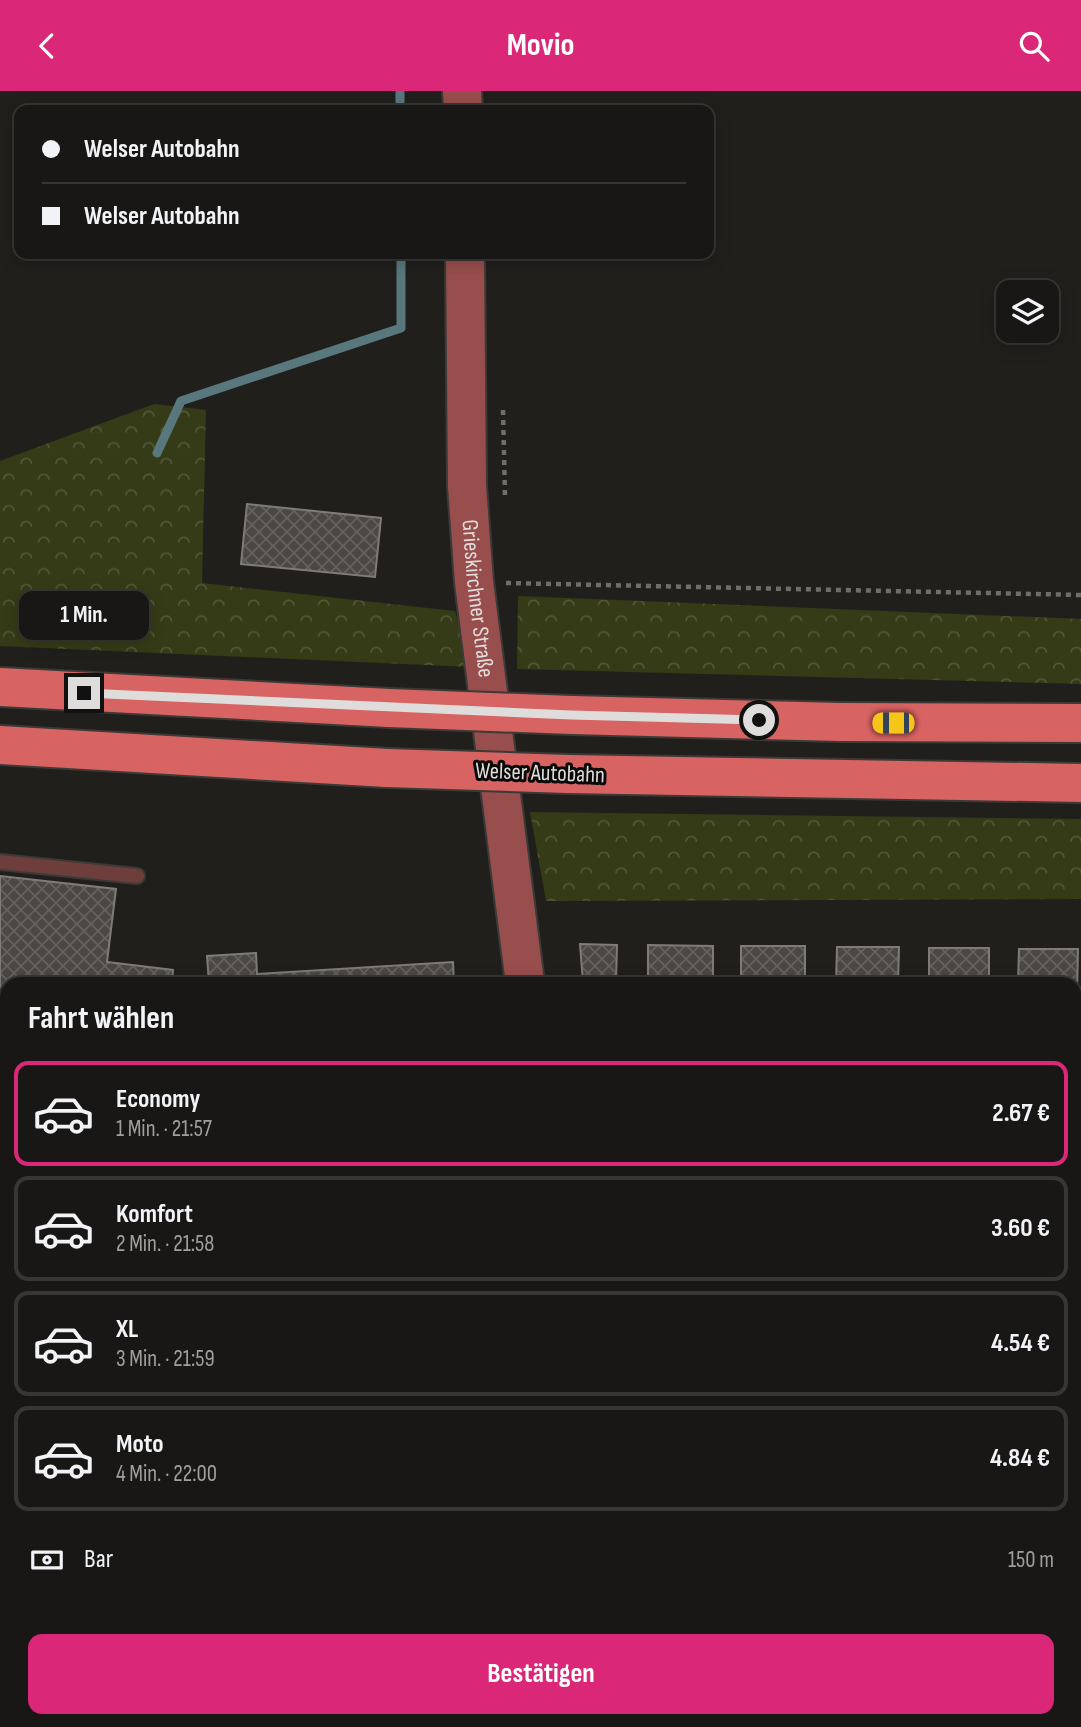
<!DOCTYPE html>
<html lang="de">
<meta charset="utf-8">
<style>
:root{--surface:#191715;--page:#22201e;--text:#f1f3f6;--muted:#9f9fa0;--line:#373634;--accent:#db2777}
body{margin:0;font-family:"Sofia Sans Condensed",sans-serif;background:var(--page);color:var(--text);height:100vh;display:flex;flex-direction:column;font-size:26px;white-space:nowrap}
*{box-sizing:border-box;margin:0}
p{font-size:23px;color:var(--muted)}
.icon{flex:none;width:38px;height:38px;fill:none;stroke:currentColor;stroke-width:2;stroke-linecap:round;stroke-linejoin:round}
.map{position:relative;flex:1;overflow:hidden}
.panel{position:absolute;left:0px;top:886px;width:1082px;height:751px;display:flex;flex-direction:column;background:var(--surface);border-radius:21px 21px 0 0;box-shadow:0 4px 18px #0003,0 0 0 2px var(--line)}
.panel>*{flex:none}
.banner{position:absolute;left:14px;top:14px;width:700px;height:154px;border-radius:14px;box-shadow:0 4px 18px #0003,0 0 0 2px var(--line);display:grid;align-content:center;height:154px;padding:0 28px;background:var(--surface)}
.fabs{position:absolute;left:996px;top:189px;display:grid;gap:14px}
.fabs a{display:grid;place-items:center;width:63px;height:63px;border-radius:14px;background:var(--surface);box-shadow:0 4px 18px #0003,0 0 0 2px var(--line);font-size:35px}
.end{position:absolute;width:32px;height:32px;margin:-16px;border:9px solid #dedddb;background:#111;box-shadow:0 0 0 4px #111}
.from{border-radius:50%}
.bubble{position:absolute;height:49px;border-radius:14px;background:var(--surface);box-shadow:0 4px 18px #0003,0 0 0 2px var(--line);font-size:23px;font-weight:700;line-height:49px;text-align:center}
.car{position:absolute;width:21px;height:42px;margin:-21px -10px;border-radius:9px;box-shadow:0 0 5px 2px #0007;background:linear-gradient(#f5c518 24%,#345 0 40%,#f5c518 0 76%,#345 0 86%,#f5c518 0)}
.banner b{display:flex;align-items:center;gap:24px;height:66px;font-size:26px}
.banner b+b{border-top:2px solid var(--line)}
.banner i{width:18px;height:18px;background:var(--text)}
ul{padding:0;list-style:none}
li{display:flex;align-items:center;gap:21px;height:105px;margin:0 14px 10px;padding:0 14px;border:4px solid var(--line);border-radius:14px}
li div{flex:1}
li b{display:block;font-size:26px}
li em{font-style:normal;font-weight:700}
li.on{border-color:var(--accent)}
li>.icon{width:63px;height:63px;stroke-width:1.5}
h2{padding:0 28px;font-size:32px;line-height:84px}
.pay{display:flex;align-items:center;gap:18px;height:77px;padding:0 28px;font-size:26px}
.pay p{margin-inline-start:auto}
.action{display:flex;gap:14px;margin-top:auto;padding:14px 28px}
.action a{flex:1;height:80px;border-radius:14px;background:var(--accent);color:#fff;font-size:28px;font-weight:700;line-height:80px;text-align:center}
header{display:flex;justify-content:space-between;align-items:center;height:91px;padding:0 28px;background:var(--accent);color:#fff;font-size:32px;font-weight:700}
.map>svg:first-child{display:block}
</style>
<header><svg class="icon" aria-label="back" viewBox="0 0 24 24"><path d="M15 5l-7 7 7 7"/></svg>Movio<svg class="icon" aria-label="search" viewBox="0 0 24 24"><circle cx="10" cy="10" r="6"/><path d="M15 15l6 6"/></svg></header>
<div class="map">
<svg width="1081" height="1636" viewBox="0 0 1081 1636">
<defs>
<pattern id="forest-crowns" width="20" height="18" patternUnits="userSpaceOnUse" patternTransform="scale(1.75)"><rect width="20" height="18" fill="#353b16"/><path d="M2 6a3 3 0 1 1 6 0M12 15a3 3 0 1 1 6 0" fill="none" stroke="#525737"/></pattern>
<pattern id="building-cross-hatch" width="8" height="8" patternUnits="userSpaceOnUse" patternTransform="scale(1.75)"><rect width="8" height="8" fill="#4b4745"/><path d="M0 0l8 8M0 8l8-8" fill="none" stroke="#64615f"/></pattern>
</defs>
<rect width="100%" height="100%" fill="#211f1c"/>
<!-- forest -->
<path fill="url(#forest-crowns)" d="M 154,313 L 206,319 L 202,492 L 455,520 L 471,576 L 0,555 L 0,370 Z
M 518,505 L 1081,528 L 1081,593 L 517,578 Z
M 530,721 L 1081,728 L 1081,808 L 546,810 Z"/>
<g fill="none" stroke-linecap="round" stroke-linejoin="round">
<!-- stream -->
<path stroke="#58787d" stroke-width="9" d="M 400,0 L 400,19
M 157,362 L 181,310 L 401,237 L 401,163"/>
</g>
<!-- building -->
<path fill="url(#building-cross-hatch)" stroke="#7f7b79" stroke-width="2" d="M 247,413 L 381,427 L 375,486 L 241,473 Z
M 0,785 L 116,798 L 107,871 L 173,879 L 172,892 L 7,892 L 7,1030 L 0,1029 Z
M 580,853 L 617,854 L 616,892 L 583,892 Z
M 648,854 L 713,855 L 713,892 L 648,892 Z
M 741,855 L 805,855 L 805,892 L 741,892 Z
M 837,856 L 899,856 L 898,892 L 836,892 Z
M 929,857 L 989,857 L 989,892 L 929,892 Z
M 1019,858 L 1078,858 L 1075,993 L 1074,892 L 1018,892 Z
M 256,862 L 257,883 L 453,871 L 454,892 L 209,892 L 207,865 Z
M 1074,1027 L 1081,1027 L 1081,1057 L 1074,1057 Z
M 1074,1080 L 1081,1080 L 1081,1136 L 1074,1135 Z
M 1074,1181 L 1081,1182 L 1081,1235 L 1074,1235 Z
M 0,1418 L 7,1418 L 7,1462 L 0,1462 Z"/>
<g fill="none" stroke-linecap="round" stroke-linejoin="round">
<defs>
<path id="service" d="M 0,771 L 137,785"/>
<g id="secondary">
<path d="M 462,0 L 463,19"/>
<path id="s1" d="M 465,163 L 467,395 L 474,491 L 525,892"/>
<path d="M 0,1374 L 7,1374"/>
<path d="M 1074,1485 L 1081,1486"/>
<path d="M 684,1629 L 685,1636"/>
</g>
<path id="motorway" d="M 0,596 L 389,617
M 571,624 L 840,631 L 1081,632
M 0,654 L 387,677
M 568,683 L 1081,692"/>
</defs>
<!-- service casing -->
<use href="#service" stroke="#3b3a37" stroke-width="18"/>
<!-- secondary casing -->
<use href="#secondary" stroke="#3b3a37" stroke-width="42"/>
<!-- motorway casing -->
<use href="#motorway" stroke="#3b3a37" stroke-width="42"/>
<!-- path -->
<path stroke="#6f6e6b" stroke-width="4.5" stroke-dasharray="5 5" stroke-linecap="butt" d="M 503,319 L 505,405
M 506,492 L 1081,504
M 645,1629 L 647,1636"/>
<!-- service -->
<use href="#service" stroke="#6d3e3c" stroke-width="14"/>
<!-- secondary -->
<use href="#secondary" stroke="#984e4c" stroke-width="38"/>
<!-- motorway -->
<use href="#motorway" stroke="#d76362" stroke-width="38"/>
<defs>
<path id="motorway-bridge" d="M 389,617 L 571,624
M 387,677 L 568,683"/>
</defs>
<!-- motorway-bridge casing -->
<use href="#motorway-bridge" stroke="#3b3a37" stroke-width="42" stroke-linecap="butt"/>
<!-- motorway-bridge -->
<use href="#motorway-bridge" stroke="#d76362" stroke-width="38"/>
</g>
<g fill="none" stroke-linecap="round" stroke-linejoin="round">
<!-- route -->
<path stroke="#dedddb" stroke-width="9" d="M 84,602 L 571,624 L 759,629"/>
</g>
<g text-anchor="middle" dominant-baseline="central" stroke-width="6" stroke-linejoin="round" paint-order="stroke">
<!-- street labels -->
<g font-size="23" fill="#dedddb" stroke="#0a0908">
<text stroke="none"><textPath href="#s1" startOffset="345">Grieskirchner Straße</textPath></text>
<text transform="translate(540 682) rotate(2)">Welser Autobahn</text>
</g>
</g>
</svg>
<div class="fabs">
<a><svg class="icon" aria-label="layers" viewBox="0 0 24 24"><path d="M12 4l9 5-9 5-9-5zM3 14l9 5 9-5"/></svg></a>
</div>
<i class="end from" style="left:759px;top:629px"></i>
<i class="end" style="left:84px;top:602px"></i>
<div class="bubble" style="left:19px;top:500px;width:130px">1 Min.</div>
<i class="car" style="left:893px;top:632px;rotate:270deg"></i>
<div class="banner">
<b><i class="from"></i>Welser Autobahn</b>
<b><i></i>Welser Autobahn</b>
</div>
<section class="panel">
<h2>Fahrt wählen</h2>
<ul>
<li class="on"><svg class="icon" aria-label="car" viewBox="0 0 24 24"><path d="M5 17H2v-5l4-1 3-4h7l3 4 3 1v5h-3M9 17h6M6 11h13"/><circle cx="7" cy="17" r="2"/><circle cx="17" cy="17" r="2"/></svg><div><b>Economy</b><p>1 Min. · 21:57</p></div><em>2.67 €</em></li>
<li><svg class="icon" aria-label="car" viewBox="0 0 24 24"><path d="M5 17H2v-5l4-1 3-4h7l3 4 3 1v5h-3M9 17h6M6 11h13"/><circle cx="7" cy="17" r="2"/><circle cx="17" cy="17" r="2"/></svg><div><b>Komfort</b><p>2 Min. · 21:58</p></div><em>3.60 €</em></li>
<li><svg class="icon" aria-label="car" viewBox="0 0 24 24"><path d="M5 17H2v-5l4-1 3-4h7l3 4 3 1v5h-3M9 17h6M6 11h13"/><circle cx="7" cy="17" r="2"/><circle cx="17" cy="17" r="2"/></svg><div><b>XL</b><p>3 Min. · 21:59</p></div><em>4.54 €</em></li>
<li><svg class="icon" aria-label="car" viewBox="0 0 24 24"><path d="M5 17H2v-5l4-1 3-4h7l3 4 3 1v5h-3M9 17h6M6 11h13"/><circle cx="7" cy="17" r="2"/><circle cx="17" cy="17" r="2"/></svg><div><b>Moto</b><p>4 Min. · 22:00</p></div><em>4.84 €</em></li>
</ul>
<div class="pay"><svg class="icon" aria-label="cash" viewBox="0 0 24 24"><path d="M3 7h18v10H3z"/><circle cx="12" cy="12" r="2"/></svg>Bar<p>150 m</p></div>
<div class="action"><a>Bestätigen</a></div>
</section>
</div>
